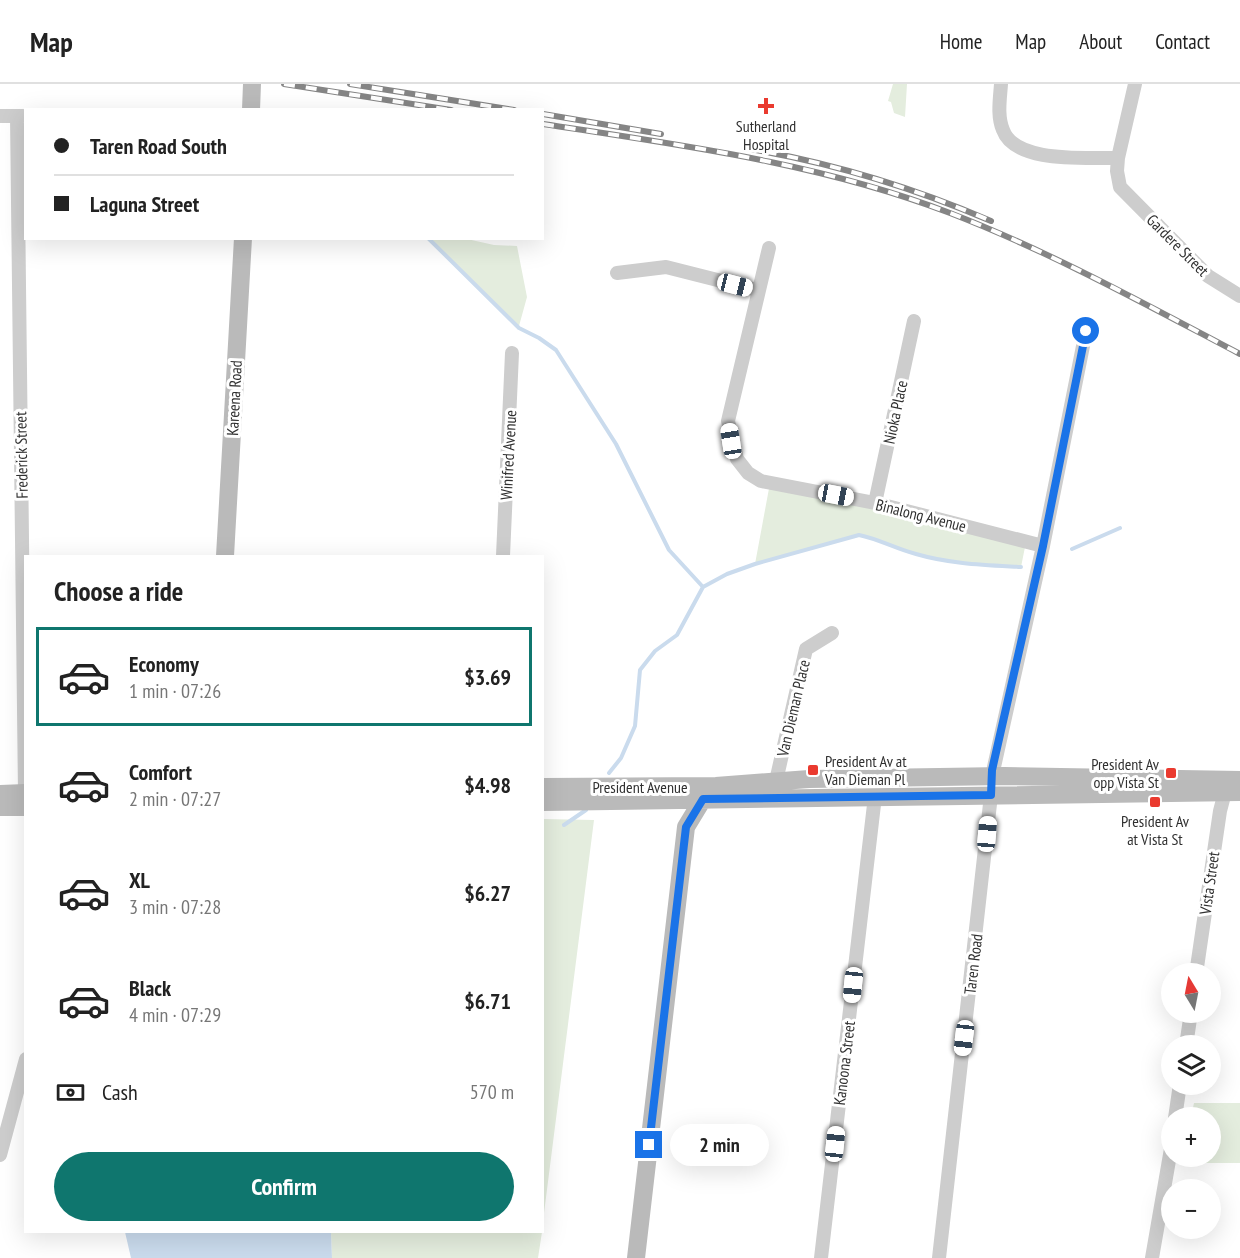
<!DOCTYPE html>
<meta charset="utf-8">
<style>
:root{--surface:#fff;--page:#f6f6f6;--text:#222;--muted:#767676;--line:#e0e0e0;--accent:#0f766e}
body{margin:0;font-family:"PT Sans Narrow",sans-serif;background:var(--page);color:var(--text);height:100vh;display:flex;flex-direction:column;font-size:22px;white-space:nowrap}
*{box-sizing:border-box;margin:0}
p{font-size:20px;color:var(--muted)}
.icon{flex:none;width:33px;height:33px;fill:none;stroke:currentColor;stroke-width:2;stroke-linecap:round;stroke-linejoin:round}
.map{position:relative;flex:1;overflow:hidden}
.sheet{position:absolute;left:24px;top:471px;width:520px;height:678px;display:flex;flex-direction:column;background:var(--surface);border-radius:0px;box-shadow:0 6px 24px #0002}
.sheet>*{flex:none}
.hud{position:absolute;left:24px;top:24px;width:520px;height:132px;border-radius:0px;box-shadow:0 6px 24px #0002;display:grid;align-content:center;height:132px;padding:0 30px;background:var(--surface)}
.needle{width:39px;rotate:350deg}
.controls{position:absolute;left:1161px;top:879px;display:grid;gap:12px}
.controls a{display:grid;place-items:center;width:60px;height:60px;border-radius:50%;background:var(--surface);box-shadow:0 6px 24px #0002;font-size:30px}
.end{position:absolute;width:27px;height:27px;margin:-14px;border:8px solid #1a73e8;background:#fff;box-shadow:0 0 0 3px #fff}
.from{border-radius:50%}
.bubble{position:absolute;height:42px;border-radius:21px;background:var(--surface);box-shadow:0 6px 24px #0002;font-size:20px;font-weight:700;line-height:42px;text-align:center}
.car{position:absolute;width:18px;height:36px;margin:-18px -9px;border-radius:8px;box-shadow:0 0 4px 2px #0007;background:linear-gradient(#fff 24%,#345 0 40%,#fff 0 76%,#345 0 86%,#fff 0)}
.hud b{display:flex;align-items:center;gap:21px;height:57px;font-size:22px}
.hud b+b{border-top:2px solid var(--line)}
.hud i{width:15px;height:15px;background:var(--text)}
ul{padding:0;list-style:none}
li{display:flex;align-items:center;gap:18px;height:99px;margin:0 12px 9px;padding:0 18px;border:3px solid transparent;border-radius:0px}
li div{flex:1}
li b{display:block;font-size:22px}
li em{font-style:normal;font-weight:700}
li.selected{border-color:var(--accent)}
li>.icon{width:54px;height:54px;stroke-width:1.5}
h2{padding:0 30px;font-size:27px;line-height:72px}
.pay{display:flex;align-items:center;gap:15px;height:66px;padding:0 30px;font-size:22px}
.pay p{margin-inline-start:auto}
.button{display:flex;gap:12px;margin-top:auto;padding:12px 30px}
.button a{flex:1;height:69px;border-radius:36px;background:var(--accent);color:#fff;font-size:24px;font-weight:700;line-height:69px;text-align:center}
header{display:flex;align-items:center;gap:36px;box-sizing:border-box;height:84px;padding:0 30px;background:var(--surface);border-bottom:2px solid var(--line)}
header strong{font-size:28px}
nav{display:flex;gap:33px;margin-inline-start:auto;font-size:21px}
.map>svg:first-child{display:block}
</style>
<header>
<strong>Map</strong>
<nav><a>Home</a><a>Map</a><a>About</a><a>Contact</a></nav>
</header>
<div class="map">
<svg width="1240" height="1174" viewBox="0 0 1240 1174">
<rect width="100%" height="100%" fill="#fff"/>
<!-- green -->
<path fill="#e4edde" d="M 893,0 L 907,0 L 905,33 L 894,29 L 891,18 L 888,17 Z
M 428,155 L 467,155 L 494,161 L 517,162 L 527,213 L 519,242 Z
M 770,399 L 1026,458 L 1021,483 L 953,478 L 914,470 L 878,455 L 859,451 L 755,480 Z
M 543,735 L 594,736 L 543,1137 Z
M 1194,1019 L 1240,1019 L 1240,1079 L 1184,1079 L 1185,1073 L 1210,1072 L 1210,1034 L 1191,1033 Z
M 331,1148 L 542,1148 L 538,1174 L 332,1174 Z"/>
<!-- water -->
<path fill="#cadbed" d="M 125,1148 L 331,1148 L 332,1174 L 131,1174 Z"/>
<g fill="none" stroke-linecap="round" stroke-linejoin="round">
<!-- stream -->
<path stroke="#cadbed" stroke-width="4" d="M 428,154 L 519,244 L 539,254 L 556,266 L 616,360 L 669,466 L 703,503
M 1072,465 L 1120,444
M 609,689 L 621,674 L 635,642 L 640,586 L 655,567 L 677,551 L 703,503 L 727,490 L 755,480 L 859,451 C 879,455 896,465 916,470 C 950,480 986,481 1021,483
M 564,741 L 586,726"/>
<!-- street -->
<path stroke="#cdcdcd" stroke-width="14" d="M 1001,0 C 1000,15 997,32 1003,46 C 1015,80 1088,73 1118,74
M 1135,0 L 1118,74 L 1117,87 L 1120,103 L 1208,192 L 1240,212
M 0,32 L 23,32
M 17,32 L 25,709
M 769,164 L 728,337 L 737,375 L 748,389 L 761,397 L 875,419 L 1043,462
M 617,189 L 666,183 L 757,206
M 875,419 L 914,237
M 503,472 L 512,269
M 992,692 L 1043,462 L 1086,247
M 776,697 L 806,565 L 832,549
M 1196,890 L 1220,727 L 1225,708
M 1186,962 L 1191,928
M 1175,1034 L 1180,1000
M 0,1071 L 26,975
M 821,1174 L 875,712
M 939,1174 L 991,711
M 1152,1174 L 1172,1059"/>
<!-- secondary -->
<path stroke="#bababa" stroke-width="18" d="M 251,26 L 252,0
M 225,472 L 243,154
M 543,703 L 716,702 L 809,695 L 1004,692 L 1240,696
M 0,710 L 26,709
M 543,718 L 1240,708
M 0,723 L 26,723
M 636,1174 L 686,743 L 703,715"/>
<defs>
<path id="rail" d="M 284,0 L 451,26
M 350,0 L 514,26
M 543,30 L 661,50
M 543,40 C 680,61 820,79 950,129 C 1051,168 1145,220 1240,270
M 744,64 C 829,78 912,103 991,137"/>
</defs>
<!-- rail casing -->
<use href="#rail" stroke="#858585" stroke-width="6"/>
<!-- rail -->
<use href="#rail" stroke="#fff" stroke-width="4" stroke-dasharray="11" stroke-linecap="butt"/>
</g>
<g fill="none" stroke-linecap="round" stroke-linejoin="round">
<!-- route -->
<path stroke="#1a73e8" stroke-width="8" d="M 649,1061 L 686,743 L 703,715 L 991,711 L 992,686 L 1043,462 L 1086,247"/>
</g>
<!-- markers -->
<g fill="#ea3a2f" stroke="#fff" stroke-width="2">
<path d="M763 13h6v6h6v6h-6v6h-6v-6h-6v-6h6z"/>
<rect x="807" y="680" width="12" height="12" rx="3"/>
<rect x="1165" y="683" width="12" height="12" rx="3"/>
<rect x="1149" y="712" width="12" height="12" rx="3"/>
</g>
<g text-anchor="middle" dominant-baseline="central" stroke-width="6" stroke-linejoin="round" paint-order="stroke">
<!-- poi labels -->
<g font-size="16" fill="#303030" stroke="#fff">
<text x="766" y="42">Sutherland<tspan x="766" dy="18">Hospital</tspan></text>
<text x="825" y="677" text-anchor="start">President Av at<tspan x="825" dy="18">Van Dieman Pl</tspan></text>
<text x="1159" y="680" text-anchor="end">President Av<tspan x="1159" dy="18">opp Vista St</tspan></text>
<text x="1155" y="737">President Av<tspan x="1155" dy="18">at Vista St</tspan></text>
</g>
<!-- street labels -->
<g font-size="16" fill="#303030" stroke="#fff">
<text transform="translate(1178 161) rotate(45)">Gardere Street</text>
<text transform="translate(234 314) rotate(-87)">Kareena Road</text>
<text transform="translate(895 328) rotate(-78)">Nioka Place</text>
<text transform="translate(21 371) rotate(-91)">Frederick Street</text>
<text transform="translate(508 371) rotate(-87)">Winifred Avenue</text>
<text transform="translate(921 431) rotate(14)">Binalong Avenue</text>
<text transform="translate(793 624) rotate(-77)">Van Dieman Place</text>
<text x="640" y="703">President Avenue</text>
<text transform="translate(1209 799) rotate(-82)">Vista Street</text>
<text transform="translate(973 880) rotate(-83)">Taren Road</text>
<text transform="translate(844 979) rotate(-83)">Kanoona Street</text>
</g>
</g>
</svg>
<div class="controls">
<a><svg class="needle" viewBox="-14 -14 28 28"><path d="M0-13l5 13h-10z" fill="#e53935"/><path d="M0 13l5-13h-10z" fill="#767676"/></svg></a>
<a><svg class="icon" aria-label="layers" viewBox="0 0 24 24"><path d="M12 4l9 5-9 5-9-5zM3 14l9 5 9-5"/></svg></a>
<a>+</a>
<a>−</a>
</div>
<i class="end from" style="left:1086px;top:247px"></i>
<i class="end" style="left:649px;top:1061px"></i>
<div class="bubble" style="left:670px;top:1040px;width:99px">2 min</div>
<i class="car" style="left:735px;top:201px;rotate:104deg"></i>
<i class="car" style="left:731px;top:357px;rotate:351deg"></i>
<i class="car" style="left:836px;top:411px;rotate:101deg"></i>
<i class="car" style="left:987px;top:750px;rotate:5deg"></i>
<i class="car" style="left:853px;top:901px;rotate:186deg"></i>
<i class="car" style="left:964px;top:954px;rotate:187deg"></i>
<i class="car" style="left:835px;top:1060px;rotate:6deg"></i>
<div class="hud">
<b><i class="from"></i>Taren Road South</b>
<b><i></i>Laguna Street</b>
</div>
<section class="sheet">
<h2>Choose a ride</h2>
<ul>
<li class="selected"><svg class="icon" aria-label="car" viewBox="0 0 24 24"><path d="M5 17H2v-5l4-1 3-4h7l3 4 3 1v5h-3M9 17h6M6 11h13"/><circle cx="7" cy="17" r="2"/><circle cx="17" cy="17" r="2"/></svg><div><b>Economy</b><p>1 min · 07:26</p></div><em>$3.69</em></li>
<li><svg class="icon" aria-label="car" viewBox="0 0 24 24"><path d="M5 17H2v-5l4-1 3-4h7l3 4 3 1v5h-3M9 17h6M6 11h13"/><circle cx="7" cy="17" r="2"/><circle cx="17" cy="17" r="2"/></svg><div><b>Comfort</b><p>2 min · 07:27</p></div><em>$4.98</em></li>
<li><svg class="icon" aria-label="car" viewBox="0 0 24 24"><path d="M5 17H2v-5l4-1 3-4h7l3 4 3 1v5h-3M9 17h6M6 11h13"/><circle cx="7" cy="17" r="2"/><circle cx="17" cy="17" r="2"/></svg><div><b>XL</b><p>3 min · 07:28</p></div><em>$6.27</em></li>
<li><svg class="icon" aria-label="car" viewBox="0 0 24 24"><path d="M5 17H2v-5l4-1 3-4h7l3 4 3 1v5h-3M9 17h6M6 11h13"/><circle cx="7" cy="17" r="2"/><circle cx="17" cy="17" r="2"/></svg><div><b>Black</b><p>4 min · 07:29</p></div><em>$6.71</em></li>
</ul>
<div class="pay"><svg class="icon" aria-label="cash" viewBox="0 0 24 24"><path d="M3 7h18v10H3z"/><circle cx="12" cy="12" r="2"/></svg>Cash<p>570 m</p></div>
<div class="button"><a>Confirm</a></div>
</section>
</div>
